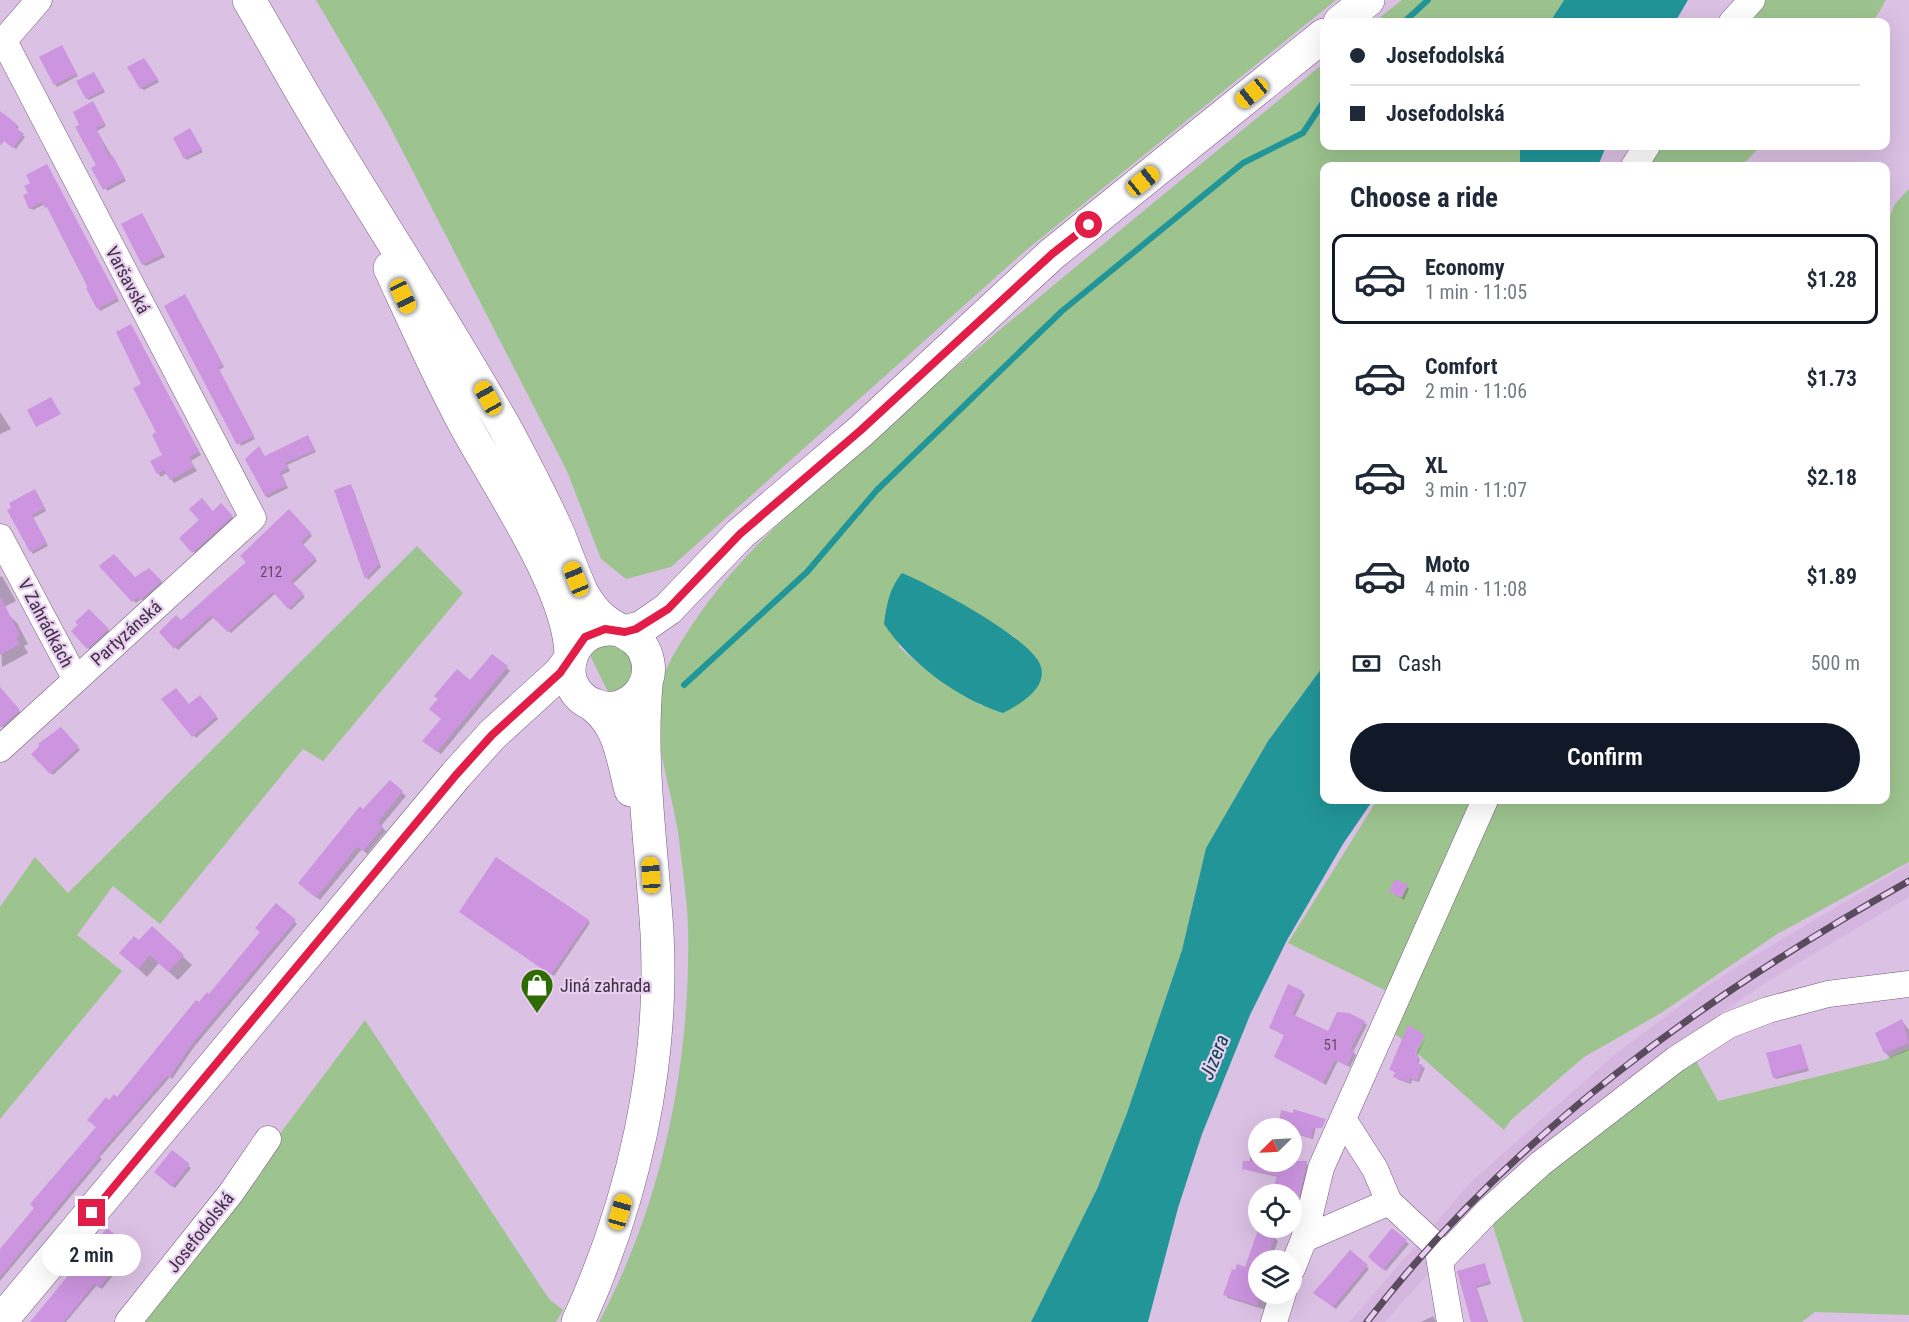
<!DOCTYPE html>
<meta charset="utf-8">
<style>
:root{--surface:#fff;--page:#f2f2f3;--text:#1f2937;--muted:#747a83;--line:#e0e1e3;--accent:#111827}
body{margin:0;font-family:"Roboto Condensed",sans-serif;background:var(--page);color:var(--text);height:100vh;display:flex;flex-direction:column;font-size:22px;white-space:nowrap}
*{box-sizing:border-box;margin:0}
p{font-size:20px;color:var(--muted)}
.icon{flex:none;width:33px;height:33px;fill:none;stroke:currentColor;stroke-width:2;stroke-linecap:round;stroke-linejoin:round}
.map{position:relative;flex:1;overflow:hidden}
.panel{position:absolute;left:1320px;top:162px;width:570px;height:642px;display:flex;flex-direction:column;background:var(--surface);border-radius:12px;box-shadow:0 6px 24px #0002}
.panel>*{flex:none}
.guide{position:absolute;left:1320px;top:18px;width:570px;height:132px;border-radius:12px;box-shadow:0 6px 24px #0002;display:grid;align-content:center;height:132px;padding:0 30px;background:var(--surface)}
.needle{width:39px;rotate:246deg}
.buttons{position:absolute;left:1248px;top:1118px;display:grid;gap:12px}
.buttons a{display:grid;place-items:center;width:54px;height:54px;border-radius:50%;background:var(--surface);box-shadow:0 6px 24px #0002;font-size:30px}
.end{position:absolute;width:27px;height:27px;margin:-14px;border:8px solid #e11d48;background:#fff;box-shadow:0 0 0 3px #fff}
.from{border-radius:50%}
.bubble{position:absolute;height:42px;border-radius:21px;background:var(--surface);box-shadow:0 6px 24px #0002;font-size:20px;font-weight:600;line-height:42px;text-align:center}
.car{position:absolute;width:18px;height:36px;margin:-18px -9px;border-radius:8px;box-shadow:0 0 4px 2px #0007;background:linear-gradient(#f5c518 24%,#345 0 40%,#f5c518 0 76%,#345 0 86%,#f5c518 0)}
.guide b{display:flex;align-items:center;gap:21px;height:57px;font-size:22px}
.guide b+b{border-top:2px solid var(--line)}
.guide i{width:15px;height:15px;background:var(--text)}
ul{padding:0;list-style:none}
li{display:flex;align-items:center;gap:18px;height:90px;margin:0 12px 9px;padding:0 18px;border:3px solid transparent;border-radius:12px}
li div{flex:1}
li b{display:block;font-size:22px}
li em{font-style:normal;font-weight:600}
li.current{border-color:var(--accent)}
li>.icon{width:54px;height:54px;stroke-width:1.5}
h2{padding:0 30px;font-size:27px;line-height:72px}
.pay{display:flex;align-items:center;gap:15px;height:66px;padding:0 30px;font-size:22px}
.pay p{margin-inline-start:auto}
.button{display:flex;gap:12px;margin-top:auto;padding:12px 30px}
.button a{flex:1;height:69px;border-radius:36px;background:var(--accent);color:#fff;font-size:24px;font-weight:600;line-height:69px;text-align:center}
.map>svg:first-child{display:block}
</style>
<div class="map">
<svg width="1909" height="1322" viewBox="0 0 1909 1322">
<rect width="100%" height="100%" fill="#dbc1e4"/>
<!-- built -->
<path fill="#d5b6df" d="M 1909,864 L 1909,897 L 1770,980 L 1670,1048 L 1493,1201 L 1385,1322 L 1349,1322 L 1472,1181 L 1613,1056 L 1703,989 L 1754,956 Z"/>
<!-- green -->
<path fill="#9dc48f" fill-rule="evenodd" d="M 316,0 L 1336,0 L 1025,251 L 671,567 L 626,579 L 601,559 L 567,471 L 387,121 Z
M 1402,0 L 1564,0 L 1550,22 L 1374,22 Z
M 1765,0 L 1886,0 L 1873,22 L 1744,22 Z
M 1324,63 L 1324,146 L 1520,146 L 1520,166 L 1324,166 L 1324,665 L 1268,741 L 1206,848 L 1182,950 L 1127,1113 L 1097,1189 L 1031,1322 L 599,1322 C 663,1201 691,1064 688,926 C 687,900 683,874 680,848 C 676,801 650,737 659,692 C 664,667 680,643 694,622 C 734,563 781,520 834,473 C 885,427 937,383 989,339 C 1100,246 1212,155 1324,63 ZM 902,573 L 950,597 L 1015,637 L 982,706 L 924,668 L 899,647 Z
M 1659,146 L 1761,146 L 1741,166 L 1645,166 Z
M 1909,189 L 1909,862 L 1777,934 L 1661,1013 L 1584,1057 L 1511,1120 L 1504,1130 L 1391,1030 L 1403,999 L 1288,943 L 1377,800 L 1886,800 L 1886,644 L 1890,650 L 1886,642 L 1886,226 L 1895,204 Z
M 417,546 L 463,593 L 323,761 L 303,749 L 160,924 L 113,886 L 77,935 L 122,971 L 0,1119 L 0,907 L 35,857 L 68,893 Z
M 593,643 L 630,647 L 635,678 L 610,696 L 587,649 Z
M 365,1020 L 549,1299 L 563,1310 L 556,1322 L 134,1322 L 235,1194 Z
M 1909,1049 L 1909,1315 L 1815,1312 L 1802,1322 L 1523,1322 L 1492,1223 L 1492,1213 L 1693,1055 L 1718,1101 L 1884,1060 Z"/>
<!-- water -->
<path fill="#219598" d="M 1564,0 L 1688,0 L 1675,22 L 1550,22 Z
M 1520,146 L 1606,146 L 1598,166 L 1520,166 Z
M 902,573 C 929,584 1035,640 1041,667 C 1047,689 1019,705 1003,713 C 957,698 911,664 884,624 C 887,604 889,589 902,573 Z
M 1324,665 L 1324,800 L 1373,800 L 1343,844 L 1287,940 L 1250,1015 L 1202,1134 L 1178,1208 L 1148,1322 L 1031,1322 L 1097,1189 L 1127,1113 L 1182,950 L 1206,848 L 1268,741 Z"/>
<!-- shadow -->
<path fill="#0003" d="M 62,47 L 78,76 L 57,87 L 55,84 Z
M 146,62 L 159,82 L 144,90 L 141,88 Z
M 96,76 L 105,92 L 89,100 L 87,98 Z
M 93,103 L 106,126 L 97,131 L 126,181 L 107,191 L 81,126 Z
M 0,112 L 16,125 L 19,127 L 16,130 L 25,137 L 16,149 L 0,137 Z
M 190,130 L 203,152 L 187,160 L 185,158 Z
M 47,166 L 119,301 L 100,311 L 48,209 L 45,204 L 33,210 L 30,208 L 32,184 Z
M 144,217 L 165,257 L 146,266 L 143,264 Z
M 187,298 L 224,367 L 219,370 L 255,439 L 241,446 Z
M 130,326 L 201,455 L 191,461 L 197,471 L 174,483 L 167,473 L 161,477 L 158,473 L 164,455 L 143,385 Z
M 0,412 L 11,429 L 0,434 Z
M 308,436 L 316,452 L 287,465 L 290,471 L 282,475 L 288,488 L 268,498 L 266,496 L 266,458 Z
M 353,489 L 381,567 L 368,580 L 336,491 Z
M 37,493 L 46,511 L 33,518 L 48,546 L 33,554 L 9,510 Z
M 221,505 L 234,519 L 196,554 L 181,539 Z
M 289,511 L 312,536 L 303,545 L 317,561 L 293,584 L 305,597 L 291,610 L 276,593 L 231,633 L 214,617 L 178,650 L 161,632 L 181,622 L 248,562 Z
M 101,566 L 135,579 L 149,570 L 163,584 L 144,602 L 141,599 L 136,603 Z
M 2,576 L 16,601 L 0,609 L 0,577 Z
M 89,611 L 110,632 L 90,650 L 73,631 Z
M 8,614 L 17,623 L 28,644 L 24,646 L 28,653 L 2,667 L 0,618 Z
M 507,668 L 510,671 L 441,754 L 427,744 L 471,682 Z
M 6,696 L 21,713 L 4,729 L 0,725 L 0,701 Z
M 200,697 L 218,719 L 196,738 L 164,700 L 189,706 Z
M 61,729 L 80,750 L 53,775 L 33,754 L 45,739 Z
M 390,782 L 406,796 L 381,826 L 386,831 L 367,854 L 362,849 L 320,900 L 304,887 Z
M 1407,887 L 1409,889 L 1404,900 L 1391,892 Z
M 276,905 L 297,924 L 194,1047 L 172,1079 L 170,1077 L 100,1157 L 102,1159 L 0,1281 L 0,1252 L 98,1127 L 109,1102 L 118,1099 L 199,1004 L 209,996 L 262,932 Z
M 463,914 L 588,921 L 590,923 L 554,976 Z
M 152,928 L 192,965 L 178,980 L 159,963 L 147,977 L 130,961 L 139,943 Z
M 1302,992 L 1305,995 L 1295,1016 L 1328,1033 L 1364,1022 L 1367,1025 L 1353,1052 L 1356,1055 L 1350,1067 L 1338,1061 L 1326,1085 L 1276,1057 L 1285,1036 L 1271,1027 Z
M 1902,1021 L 1909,1030 L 1909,1050 L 1890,1058 L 1885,1052 Z
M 1426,1037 L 1417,1056 L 1420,1059 L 1418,1064 L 1425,1068 L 1419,1082 L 1412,1080 L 1411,1084 L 1397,1079 L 1396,1073 L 1391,1070 L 1410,1060 L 1412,1061 Z
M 1801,1046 L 1809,1071 L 1776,1079 L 1774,1077 Z
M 1294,1111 L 1318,1118 L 1313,1139 L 1292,1133 Z
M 172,1152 L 191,1168 L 175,1188 L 156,1172 Z
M 1251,1152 L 1258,1153 L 1258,1161 L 1292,1160 L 1306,1163 L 1308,1166 L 1301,1198 L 1277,1192 L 1275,1190 L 1278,1177 L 1251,1171 L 1248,1169 Z
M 108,1230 L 133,1251 L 102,1289 L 97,1285 L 66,1322 L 31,1322 Z
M 1392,1230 L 1409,1244 L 1386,1271 L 1370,1257 Z
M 1274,1237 L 1278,1241 L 1271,1260 L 1258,1260 L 1258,1293 L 1272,1293 L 1266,1310 L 1228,1298 L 1225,1294 L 1236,1272 L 1246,1268 Z
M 1350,1252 L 1369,1269 L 1336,1309 L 1318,1295 Z
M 1484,1265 L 1491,1284 L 1477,1288 L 1488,1322 L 1472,1322 L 1458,1272 Z
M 1433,1316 L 1436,1322 L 1421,1322 Z"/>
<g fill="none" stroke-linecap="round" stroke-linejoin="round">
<!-- stream -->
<path stroke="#219598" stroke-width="6" d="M 1404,22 L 1428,0
M 684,685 L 807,572 L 877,490 L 1062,311 L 1243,163 L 1303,133 L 1324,101"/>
</g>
<!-- building -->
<path fill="#cd95e0" d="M 62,45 L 77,74 L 54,85 L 39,57 Z
M 144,58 L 158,79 L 140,89 L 127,67 Z
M 94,72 L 104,90 L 86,99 L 76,81 Z
M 93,101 L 105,124 L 96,128 L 110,158 L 113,156 L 125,178 L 103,190 L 91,168 L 96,165 L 75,127 L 79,125 L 73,112 Z
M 0,111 L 17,124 L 15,127 L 24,134 L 13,148 L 4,141 L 0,146 Z
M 190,128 L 202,149 L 184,159 L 173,138 Z
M 47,164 L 118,298 L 97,309 L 86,288 L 88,287 L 47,207 L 45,208 L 42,202 L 29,209 L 23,195 L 28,193 L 24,186 L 30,183 L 26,175 Z
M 142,213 L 163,254 L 142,265 L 121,224 Z
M 185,294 L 223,365 L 218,367 L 254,436 L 237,445 L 164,306 Z
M 131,324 L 199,452 L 189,457 L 194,467 L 170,480 L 164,470 L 157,474 L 150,461 L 162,455 L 152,435 L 156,432 L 133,388 L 141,384 L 116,332 Z
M 51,397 L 61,414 L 36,427 L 27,410 Z
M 308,435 L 315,450 L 285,463 L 288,468 L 280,472 L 287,485 L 265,496 L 245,459 L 259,446 L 265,456 Z
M 351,484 L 379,564 L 365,579 L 334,490 Z
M 35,489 L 45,508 L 32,515 L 47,543 L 30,552 L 7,510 L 11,508 L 9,503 Z
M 202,498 L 213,511 L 221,503 L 233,516 L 192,553 L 179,538 L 199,520 L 189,509 Z
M 289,509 L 311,533 L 301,542 L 316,558 L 291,581 L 304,594 L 288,609 L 273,592 L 228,632 L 211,616 L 174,649 L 159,632 L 176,615 L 181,620 L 246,562 L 240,556 Z
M 114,554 L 135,577 L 149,568 L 162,581 L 140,600 L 138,597 L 132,602 L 99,566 Z
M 0,596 L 20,635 L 16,637 L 20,644 L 0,655 Z
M 89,609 L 109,629 L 87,649 L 71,631 L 78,625 L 75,622 Z
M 492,654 L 508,666 L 437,752 L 422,741 L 441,719 L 429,709 L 438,699 L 434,696 L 457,669 L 470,680 Z
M 0,687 L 20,710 L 0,728 Z
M 176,688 L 189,704 L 200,695 L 217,716 L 192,737 L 161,699 Z
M 61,727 L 79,747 L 50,774 L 31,754 L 40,746 L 38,744 Z
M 390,780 L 403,791 L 378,822 L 383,827 L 363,851 L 357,847 L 316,898 L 298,883 L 360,806 L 363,809 Z
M 496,857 L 589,920 L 551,975 L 459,912 Z
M 1395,879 L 1408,885 L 1402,898 L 1389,892 Z
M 276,903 L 296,920 L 192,1044 L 169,1078 L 167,1076 L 99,1154 L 101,1155 L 0,1277 L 0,1249 L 34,1208 L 30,1204 L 96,1127 L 87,1120 L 106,1097 L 109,1100 L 114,1094 L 117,1097 L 196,1000 L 199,1002 L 207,992 L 209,994 L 260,932 L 255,928 Z
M 152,926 L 184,955 L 168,972 L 150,955 L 138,969 L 119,953 L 134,936 L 139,940 Z
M 1288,984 L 1303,991 L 1292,1014 L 1328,1031 L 1337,1012 L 1349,1013 L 1365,1021 L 1351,1049 L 1354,1051 L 1347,1066 L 1335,1060 L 1323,1083 L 1274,1057 L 1284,1035 L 1269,1028 Z
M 1902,1019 L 1909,1043 L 1884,1053 L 1875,1033 Z
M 1408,1025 L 1425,1035 L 1415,1054 L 1419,1056 L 1416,1062 L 1423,1065 L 1417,1081 L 1410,1078 L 1409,1082 L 1393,1077 L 1395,1072 L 1389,1070 Z
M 1801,1044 L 1808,1068 L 1773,1078 L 1766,1053 Z
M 1293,1109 L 1326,1119 L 1322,1128 L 1313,1128 L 1311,1138 L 1292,1132 L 1292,1128 L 1278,1128 L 1281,1110 L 1293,1113 Z
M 172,1150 L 190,1164 L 172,1187 L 154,1172 Z
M 1243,1161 L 1307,1161 L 1299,1197 L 1273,1190 L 1277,1176 L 1242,1169 Z
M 107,1228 L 132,1248 L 99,1288 L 94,1284 L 64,1322 L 30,1322 Z
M 1392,1228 L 1407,1240 L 1383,1270 L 1368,1257 Z
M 1258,1230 L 1275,1236 L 1267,1260 L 1258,1260 L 1258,1306 L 1223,1295 L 1232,1269 L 1235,1270 L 1237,1264 L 1245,1267 Z
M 1350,1250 L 1368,1265 L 1333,1307 L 1313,1293 Z
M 1485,1263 L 1490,1282 L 1476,1286 L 1487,1322 L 1471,1322 L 1457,1271 Z"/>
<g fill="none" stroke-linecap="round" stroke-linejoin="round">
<defs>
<path id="minor" d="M 1732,22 L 1752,0
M 0,45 L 39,0
M 1634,166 L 1647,146
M 0,537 L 75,678
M 0,749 L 253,518 L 4,41
M 1343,1119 L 1375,1169 L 1389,1202 L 1433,1243 L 1438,1251 L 1450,1322
M 1304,1239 L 1389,1202
M 1440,1261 L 1487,1212 L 1540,1164 L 1676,1059 L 1729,1025 L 1768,1010 L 1828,994 L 1909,984
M 1292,1269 L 1304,1239 L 1321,1168 L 1485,800
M 128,1322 L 231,1193 L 268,1139
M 1274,1322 L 1283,1293"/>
<path id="major" d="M 249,0 C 278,50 306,101 337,151 C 394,245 455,338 509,435 C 526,467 543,499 558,533 C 566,553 573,573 582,593 C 588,603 594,613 604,620 C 620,633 641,635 647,658 C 656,689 624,718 594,705 C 547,686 572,616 623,631
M 1340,22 L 1368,0
M 390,268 C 413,318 435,368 461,417 C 493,479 570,587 571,655
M 625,632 L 642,627 L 668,609 L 740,534 L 861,431 L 1052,254 L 1324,35
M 594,706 C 620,726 623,760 631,790
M 0,1322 L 456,775 L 492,735 L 560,673 L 571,658
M 578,1322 C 633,1202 664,1066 657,933 C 652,850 639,767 646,684"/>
</defs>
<!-- minor casing -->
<use href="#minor" stroke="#765f7e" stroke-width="27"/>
<!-- major casing -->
<use href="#major" stroke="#765f7e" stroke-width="34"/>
<!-- minor -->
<use href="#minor" stroke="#fff" stroke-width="26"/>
<!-- major -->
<use href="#major" stroke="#fff" stroke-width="33"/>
<defs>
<path id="rail" d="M 1367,1322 C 1512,1134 1704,996 1909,881"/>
</defs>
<!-- rail casing -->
<use href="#rail" stroke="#584b5c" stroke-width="7"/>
<!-- rail -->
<use href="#rail" stroke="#e9cef2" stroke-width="4.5" stroke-dasharray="14" stroke-linecap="butt"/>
</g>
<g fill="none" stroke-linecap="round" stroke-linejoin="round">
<!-- route -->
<path stroke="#e11d48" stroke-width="8" d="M 92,1213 L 456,775 L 492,735 L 560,673 L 585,637 L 605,629 L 625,632 L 636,629 L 668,609 L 740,534 L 861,430 L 1052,254 L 1089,225"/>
</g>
<!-- icons -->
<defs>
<symbol id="shop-pin" viewBox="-11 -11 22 30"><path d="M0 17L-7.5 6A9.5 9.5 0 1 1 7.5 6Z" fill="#2c6c00" stroke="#e9cef2"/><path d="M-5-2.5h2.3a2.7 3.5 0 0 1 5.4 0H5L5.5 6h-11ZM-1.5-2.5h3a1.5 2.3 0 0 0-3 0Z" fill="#fff"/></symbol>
</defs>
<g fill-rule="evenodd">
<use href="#shop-pin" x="518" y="966" width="38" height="52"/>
</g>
<g text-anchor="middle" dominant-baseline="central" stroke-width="4.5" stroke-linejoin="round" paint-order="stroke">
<!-- number labels -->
<g font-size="15" fill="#604a67">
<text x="271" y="572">212</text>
<text x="1331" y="1045">51</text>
</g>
<!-- street labels -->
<g font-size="18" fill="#3c313f" stroke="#e9cef2">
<text transform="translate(128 280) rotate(62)">Varšavská</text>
<text transform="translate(46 623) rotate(62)">V Zahrádkách</text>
<text transform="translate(126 633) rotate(-42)">Partyzánská</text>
<text transform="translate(200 1232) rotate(-52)">Josefodolská</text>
</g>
<!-- poi labels -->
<g font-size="18" fill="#3c313f" stroke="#e9cef2" text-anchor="start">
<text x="560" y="985">Jiná zahrada</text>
</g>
<!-- water labels -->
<g font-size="20" font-style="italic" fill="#05484a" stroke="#e9cef2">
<text transform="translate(1214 1057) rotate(-68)">Jizera</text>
</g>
</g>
</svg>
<div class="buttons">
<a><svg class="needle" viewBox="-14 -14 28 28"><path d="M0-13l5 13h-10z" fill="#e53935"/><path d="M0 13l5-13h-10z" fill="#747a83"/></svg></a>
<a><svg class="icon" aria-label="locate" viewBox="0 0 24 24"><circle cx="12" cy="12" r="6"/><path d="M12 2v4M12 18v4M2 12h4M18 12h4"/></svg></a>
<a><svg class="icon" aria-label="layers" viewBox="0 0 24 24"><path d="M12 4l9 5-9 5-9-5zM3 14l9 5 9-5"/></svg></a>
</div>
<i class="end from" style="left:1089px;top:225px"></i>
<i class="end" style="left:92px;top:1213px"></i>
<div class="bubble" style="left:42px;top:1234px;width:99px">2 min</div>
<i class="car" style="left:1252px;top:93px;rotate:231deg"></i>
<i class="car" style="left:1143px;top:181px;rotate:51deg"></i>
<i class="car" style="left:403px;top:296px;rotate:155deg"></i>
<i class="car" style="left:488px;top:398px;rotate:331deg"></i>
<i class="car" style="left:576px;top:579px;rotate:338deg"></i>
<i class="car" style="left:651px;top:875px;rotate:356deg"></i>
<i class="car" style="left:620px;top:1212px;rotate:16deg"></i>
<div class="guide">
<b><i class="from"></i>Josefodolská</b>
<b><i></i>Josefodolská</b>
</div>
<section class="panel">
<h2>Choose a ride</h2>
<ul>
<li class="current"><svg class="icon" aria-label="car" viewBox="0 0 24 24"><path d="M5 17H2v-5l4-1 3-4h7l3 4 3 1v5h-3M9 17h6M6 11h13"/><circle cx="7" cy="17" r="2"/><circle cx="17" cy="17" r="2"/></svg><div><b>Economy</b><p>1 min · 11:05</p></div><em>$1.28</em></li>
<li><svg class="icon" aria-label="car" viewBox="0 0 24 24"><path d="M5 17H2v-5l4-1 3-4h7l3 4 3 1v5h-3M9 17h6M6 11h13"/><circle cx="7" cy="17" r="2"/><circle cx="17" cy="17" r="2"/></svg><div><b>Comfort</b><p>2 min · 11:06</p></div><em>$1.73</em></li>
<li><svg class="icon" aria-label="car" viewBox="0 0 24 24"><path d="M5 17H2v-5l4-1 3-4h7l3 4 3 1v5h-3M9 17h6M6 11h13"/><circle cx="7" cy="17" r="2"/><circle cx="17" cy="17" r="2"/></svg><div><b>XL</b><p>3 min · 11:07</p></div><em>$2.18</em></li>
<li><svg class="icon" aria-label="car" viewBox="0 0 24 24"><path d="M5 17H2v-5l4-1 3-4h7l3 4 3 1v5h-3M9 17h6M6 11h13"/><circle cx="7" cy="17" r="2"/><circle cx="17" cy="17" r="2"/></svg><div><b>Moto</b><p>4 min · 11:08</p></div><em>$1.89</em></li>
</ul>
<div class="pay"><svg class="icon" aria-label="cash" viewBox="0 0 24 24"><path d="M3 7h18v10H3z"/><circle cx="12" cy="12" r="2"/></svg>Cash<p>500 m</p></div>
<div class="button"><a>Confirm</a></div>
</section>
</div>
